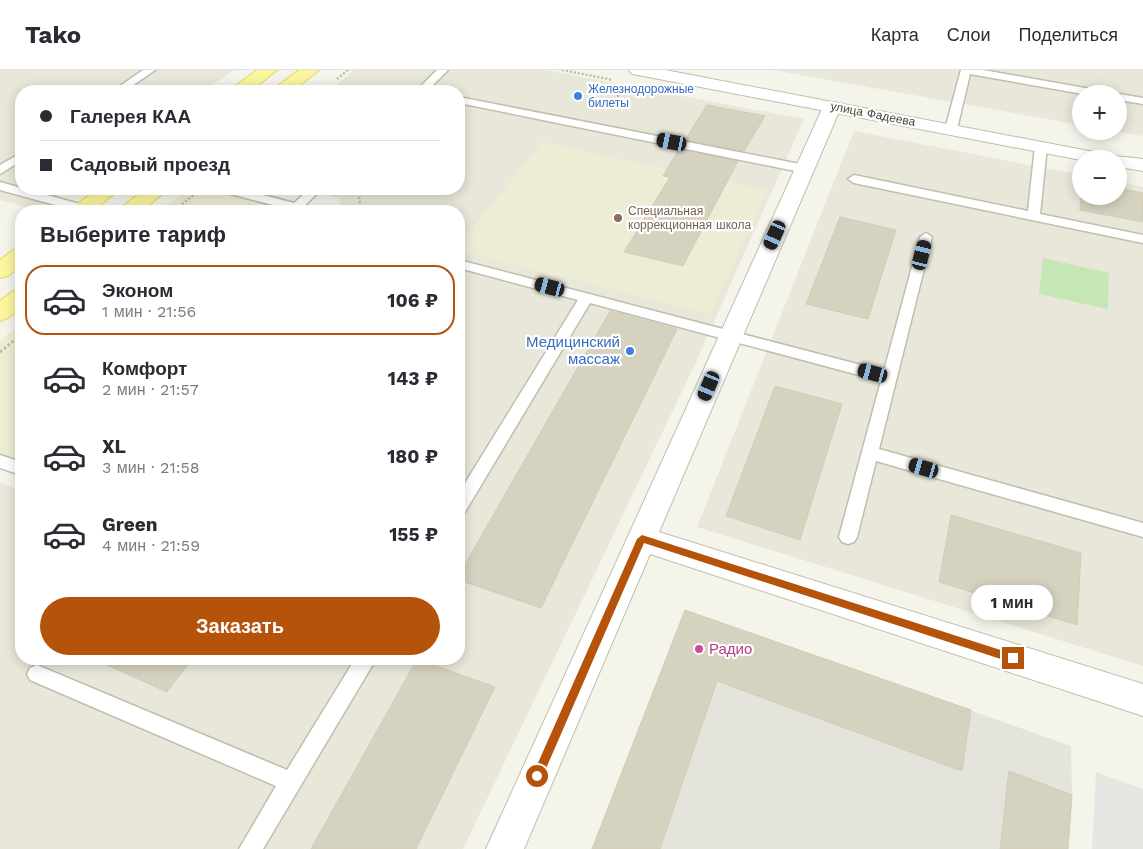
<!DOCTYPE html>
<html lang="ru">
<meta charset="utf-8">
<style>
:root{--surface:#fff;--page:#f2f2f3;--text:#2b2b33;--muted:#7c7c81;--line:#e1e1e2;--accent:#b45309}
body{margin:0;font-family:"Work Sans",sans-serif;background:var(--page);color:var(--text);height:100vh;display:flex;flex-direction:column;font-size:19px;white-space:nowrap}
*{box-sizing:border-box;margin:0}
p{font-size:16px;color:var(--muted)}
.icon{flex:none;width:28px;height:28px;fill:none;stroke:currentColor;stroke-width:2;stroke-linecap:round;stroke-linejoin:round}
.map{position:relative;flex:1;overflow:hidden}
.details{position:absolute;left:15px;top:135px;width:450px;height:460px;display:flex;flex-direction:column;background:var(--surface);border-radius:20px;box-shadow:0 2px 12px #0003}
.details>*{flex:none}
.hud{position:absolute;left:15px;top:15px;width:450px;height:110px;border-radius:20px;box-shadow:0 2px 12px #0003;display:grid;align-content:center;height:110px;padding:0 25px;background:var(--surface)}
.controls{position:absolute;left:1072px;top:15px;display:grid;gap:10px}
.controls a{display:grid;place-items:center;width:55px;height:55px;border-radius:50%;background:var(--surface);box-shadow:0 2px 12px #0003;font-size:25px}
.end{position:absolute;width:22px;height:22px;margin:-11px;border:6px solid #b45309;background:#fff;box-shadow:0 0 0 2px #fff}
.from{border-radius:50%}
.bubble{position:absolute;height:35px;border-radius:18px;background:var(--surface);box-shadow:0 2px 12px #0003;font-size:16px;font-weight:700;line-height:35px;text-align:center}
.car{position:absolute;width:15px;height:30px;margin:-15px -8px;border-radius:6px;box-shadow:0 0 4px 1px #0007;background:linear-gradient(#222 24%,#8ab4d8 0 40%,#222 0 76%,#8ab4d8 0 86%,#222 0)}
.hud b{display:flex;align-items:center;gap:18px;height:48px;font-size:19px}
.hud b+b{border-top:1px solid var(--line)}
.hud i{width:12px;height:12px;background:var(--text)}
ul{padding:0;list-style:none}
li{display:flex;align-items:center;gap:15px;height:70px;margin:0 10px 8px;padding:0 15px;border:2px solid transparent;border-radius:20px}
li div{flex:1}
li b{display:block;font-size:19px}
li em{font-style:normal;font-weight:700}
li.on{border-color:var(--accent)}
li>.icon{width:45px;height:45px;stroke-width:1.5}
h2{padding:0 25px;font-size:22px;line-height:60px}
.primary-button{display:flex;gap:10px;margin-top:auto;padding:10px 25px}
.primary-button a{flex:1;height:58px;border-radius:30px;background:var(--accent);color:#fff;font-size:20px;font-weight:700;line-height:58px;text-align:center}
header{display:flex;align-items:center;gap:30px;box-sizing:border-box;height:70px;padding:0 25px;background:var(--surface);border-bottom:1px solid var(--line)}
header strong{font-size:24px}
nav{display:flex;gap:28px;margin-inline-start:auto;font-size:18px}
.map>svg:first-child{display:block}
</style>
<header>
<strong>Tako</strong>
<nav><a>Карта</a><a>Слои</a><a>Поделиться</a></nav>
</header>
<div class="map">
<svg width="1143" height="779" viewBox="0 0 1143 779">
<rect width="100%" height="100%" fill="#f5f4eb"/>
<!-- residential -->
<path fill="#e8e7d9" d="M 0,0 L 234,0 L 204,21 L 21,21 L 21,119 L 67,119 L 37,140 L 0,130 Z
M 354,0 L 545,0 L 804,49 L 696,292 L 463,779 L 0,779 L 0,413 L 21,421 L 21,589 L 459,589 L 459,141 L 342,141 L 339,128 L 302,119 L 459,119 L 459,21 L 329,21 Z
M 773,0 L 1143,0 L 1143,66 L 1114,61 L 1119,61 L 1119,24 L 1081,24 L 1081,55 Z
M 854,61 L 1081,105 L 1081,126 L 1119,126 L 1119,112 L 1143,117 L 1143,596 L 697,457 Z"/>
<!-- industrial -->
<path fill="#e4e3dc" d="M 685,540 L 1071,676 L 1072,725 L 1068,779 L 592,779 Z"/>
<!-- education -->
<path fill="#edecd5" d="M 542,72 L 667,99 L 670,94 L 730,106 L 728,112 L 768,120 L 710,244 L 459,181 L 459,175 Z
M 188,119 L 249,119 L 337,141 L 160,141 Z
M 21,254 L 21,394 L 0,386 L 0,271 Z"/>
<!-- green -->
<path fill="#c5e7b5" d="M 1043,188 L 1109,203 L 1108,239 L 1039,224 Z"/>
<!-- parking -->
<path fill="#e7e6e2" d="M 1096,702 L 1143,719 L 1143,779 L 1092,779 Z"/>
<!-- building -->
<path fill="#d6d2c0" stroke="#d1ccb4" d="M 707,35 L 765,46 L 744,81 L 685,70 Z
M 679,79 L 738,91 L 683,196 L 624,182 L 670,107 L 663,106 Z
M 1119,118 L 1143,123 L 1143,152 L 1080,140 L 1081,125 L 1119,126 Z
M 840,147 L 896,160 L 868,249 L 806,234 Z
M 610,241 L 677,259 L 541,538 L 459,510 L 459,505 Z
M 775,316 L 842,334 L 800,470 L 726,446 Z
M 951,445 L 1081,483 L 1077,555 L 939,512 Z
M 685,540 L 971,640 L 962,701 L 717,611 L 660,779 L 592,779 Z
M 94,589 L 192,589 L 167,622 Z
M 417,589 L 495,617 L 416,779 L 311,779 Z
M 1009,701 L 1072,725 L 1068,779 L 1000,779 Z"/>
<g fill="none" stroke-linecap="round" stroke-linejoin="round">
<defs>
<path id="service" d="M 143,0 L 155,0 L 125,21 L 113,21 Z
M 437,0 L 448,0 L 427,21 L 416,21 Z
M 961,0 L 983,0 L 1102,21 L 1107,24 L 1083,24 L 970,4 L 957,59 L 951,62 L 945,59 Z
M 1119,24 L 1143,28 L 1143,34 L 1119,30 Z
M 459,27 L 805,95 L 811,99 L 805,103 L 459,33 Z
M 1041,73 L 1047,76 L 1040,144 L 1143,165 L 1143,173 L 854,113 L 848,109 L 854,105 L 1028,141 L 1035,76 Z
M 21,83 L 21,91 L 0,104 L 0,95 Z
M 0,112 L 87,136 L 89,139 L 88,141 L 77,141 L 0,120 Z
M 221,119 L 240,119 L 294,133 L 309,119 L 322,119 L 299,141 L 286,141 L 288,139 L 223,122 Z
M 926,163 L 932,167 L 879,379 L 1143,453 L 1143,467 L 876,391 L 857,467 L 854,472 L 848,474 L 842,472 L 839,467 L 881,311 L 590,233 L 465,442 L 459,444 L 459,423 L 578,230 L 459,198 L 459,190 L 884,301 L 920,167 Z
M 0,385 L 21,392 L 21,405 L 0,398 Z
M 355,589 L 376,589 L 263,779 L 239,779 L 276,716 L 30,610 L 27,604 L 30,598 L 37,595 L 287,700 Z"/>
<path id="minor" d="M 832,32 L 838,33 L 841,37 L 659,462 L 1143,614 L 1143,646 L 650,484 L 524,779 L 486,779 L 823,37 L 826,33 Z"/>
<path id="tertiary" d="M 629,0 L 665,0 L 1115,86 L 1143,89 L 1143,101 L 1119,97 L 1119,89 L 1081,90 L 638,5 L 632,4 Z"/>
<path id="primary" d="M 257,0 L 277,0 L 251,21 L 231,21 L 234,17 Z
M 299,0 L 319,0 L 293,21 L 273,21 L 276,17 Z
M 97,119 L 120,119 L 93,141 L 70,141 L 73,137 Z
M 145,119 L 168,119 L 142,141 L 119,141 L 122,137 Z
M 21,178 L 21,196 L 8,206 L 0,208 L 0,190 L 13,180 Z
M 21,219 L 21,238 L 8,248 L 0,251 L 0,231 L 13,221 Z"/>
</defs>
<!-- service casing -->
<use href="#service" stroke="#c0bead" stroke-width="3"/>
<!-- minor casing -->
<use href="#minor" stroke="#c0bead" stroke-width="2"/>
<!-- tertiary casing -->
<use href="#tertiary" stroke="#c0bead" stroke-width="2"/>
<!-- primary casing -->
<use href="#primary" stroke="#e1d76d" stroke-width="2"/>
<!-- path-far1 -->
<path stroke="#c1bd9f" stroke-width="2.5" stroke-dasharray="2 2" stroke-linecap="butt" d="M 562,0 L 613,10
M 337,9 L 348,0
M 610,36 L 623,19
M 358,119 L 361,141
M 182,134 L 201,119"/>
<!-- path -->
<path stroke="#c1bd9f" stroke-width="3" stroke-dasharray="2.5 2.5" stroke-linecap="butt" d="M 0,282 L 17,268"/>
<!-- service -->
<use href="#service" fill="#fff" fill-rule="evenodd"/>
<!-- minor -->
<use href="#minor" fill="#fff" fill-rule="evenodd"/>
<!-- tertiary -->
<use href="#tertiary" fill="#fff" fill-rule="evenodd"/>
<!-- primary -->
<use href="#primary" fill="#fbf59d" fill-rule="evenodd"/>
</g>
<!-- route -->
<path fill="#b45309" d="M 642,465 L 1013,584 L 1018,588 L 1013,593 L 644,473 L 541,710 L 537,711 L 534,710 L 532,706 L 534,702 L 637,469 Z"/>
<!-- markers -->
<g fill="#3f7fe0" stroke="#fff" stroke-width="2">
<circle cx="578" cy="26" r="5"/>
<circle cx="630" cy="281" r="5"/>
</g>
<circle fill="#8d6e63" stroke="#fff" stroke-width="2" cx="618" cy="148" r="5"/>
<circle fill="#d1479c" stroke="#fff" stroke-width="2" cx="699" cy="579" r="5"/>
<g text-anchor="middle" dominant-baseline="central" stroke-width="4.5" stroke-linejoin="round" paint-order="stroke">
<!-- far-shop labels -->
<g font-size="12" fill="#366cbe" stroke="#fff" text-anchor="start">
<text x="588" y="19">Железнодорожные<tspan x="588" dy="14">билеты</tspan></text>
</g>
<!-- far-street labels -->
<g font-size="12" fill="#494639" stroke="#fff">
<text transform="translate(873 44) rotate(11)">улица Фадеева</text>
</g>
<!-- far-education labels -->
<g font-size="12" fill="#785e54" stroke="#fff" text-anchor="start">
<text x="628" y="141">Специальная<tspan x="628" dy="14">коррекционная школа</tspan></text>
</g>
<!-- shop labels -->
<g font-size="15" fill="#366cbe" stroke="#fff" text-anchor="end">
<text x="620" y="272">Медицинский<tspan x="620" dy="17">массаж</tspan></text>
</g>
<!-- hotel labels -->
<g font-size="15" fill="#b23c85" stroke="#fff" text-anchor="start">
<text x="709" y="579">Радио</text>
</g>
</g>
</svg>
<div class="controls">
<a>+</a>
<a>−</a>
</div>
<i class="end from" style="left:537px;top:706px"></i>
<i class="end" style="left:1013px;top:588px"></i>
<div class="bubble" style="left:971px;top:515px;width:82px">1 мин</div>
<i class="car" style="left:672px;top:72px;rotate:281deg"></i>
<i class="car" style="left:775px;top:165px;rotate:204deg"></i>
<i class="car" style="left:922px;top:185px;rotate:14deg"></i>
<i class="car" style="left:550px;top:217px;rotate:285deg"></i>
<i class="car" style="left:873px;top:303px;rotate:285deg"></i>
<i class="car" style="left:709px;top:316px;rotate:203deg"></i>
<i class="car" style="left:924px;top:398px;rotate:286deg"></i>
<div class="hud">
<b><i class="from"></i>Галерея КАА</b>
<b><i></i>Садовый проезд</b>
</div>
<section class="details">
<h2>Выберите тариф</h2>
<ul>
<li class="on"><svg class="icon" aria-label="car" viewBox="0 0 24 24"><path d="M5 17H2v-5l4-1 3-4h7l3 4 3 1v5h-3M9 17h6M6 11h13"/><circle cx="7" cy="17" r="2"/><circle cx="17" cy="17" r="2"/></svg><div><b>Эконом</b><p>1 мин · 21:56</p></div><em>106 ₽</em></li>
<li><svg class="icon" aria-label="car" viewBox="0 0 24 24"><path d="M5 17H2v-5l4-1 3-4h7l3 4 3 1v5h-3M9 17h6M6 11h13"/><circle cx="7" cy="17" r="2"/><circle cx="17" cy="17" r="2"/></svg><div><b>Комфорт</b><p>2 мин · 21:57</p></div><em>143 ₽</em></li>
<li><svg class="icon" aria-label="car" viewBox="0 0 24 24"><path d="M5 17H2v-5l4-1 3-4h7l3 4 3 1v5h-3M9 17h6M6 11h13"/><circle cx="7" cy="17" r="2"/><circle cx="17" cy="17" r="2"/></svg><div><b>XL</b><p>3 мин · 21:58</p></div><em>180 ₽</em></li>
<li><svg class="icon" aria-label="car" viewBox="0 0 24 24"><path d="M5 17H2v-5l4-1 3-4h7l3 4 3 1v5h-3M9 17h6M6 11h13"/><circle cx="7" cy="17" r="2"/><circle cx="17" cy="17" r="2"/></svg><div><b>Green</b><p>4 мин · 21:59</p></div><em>155 ₽</em></li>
</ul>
<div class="primary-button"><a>Заказать</a></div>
</section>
</div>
